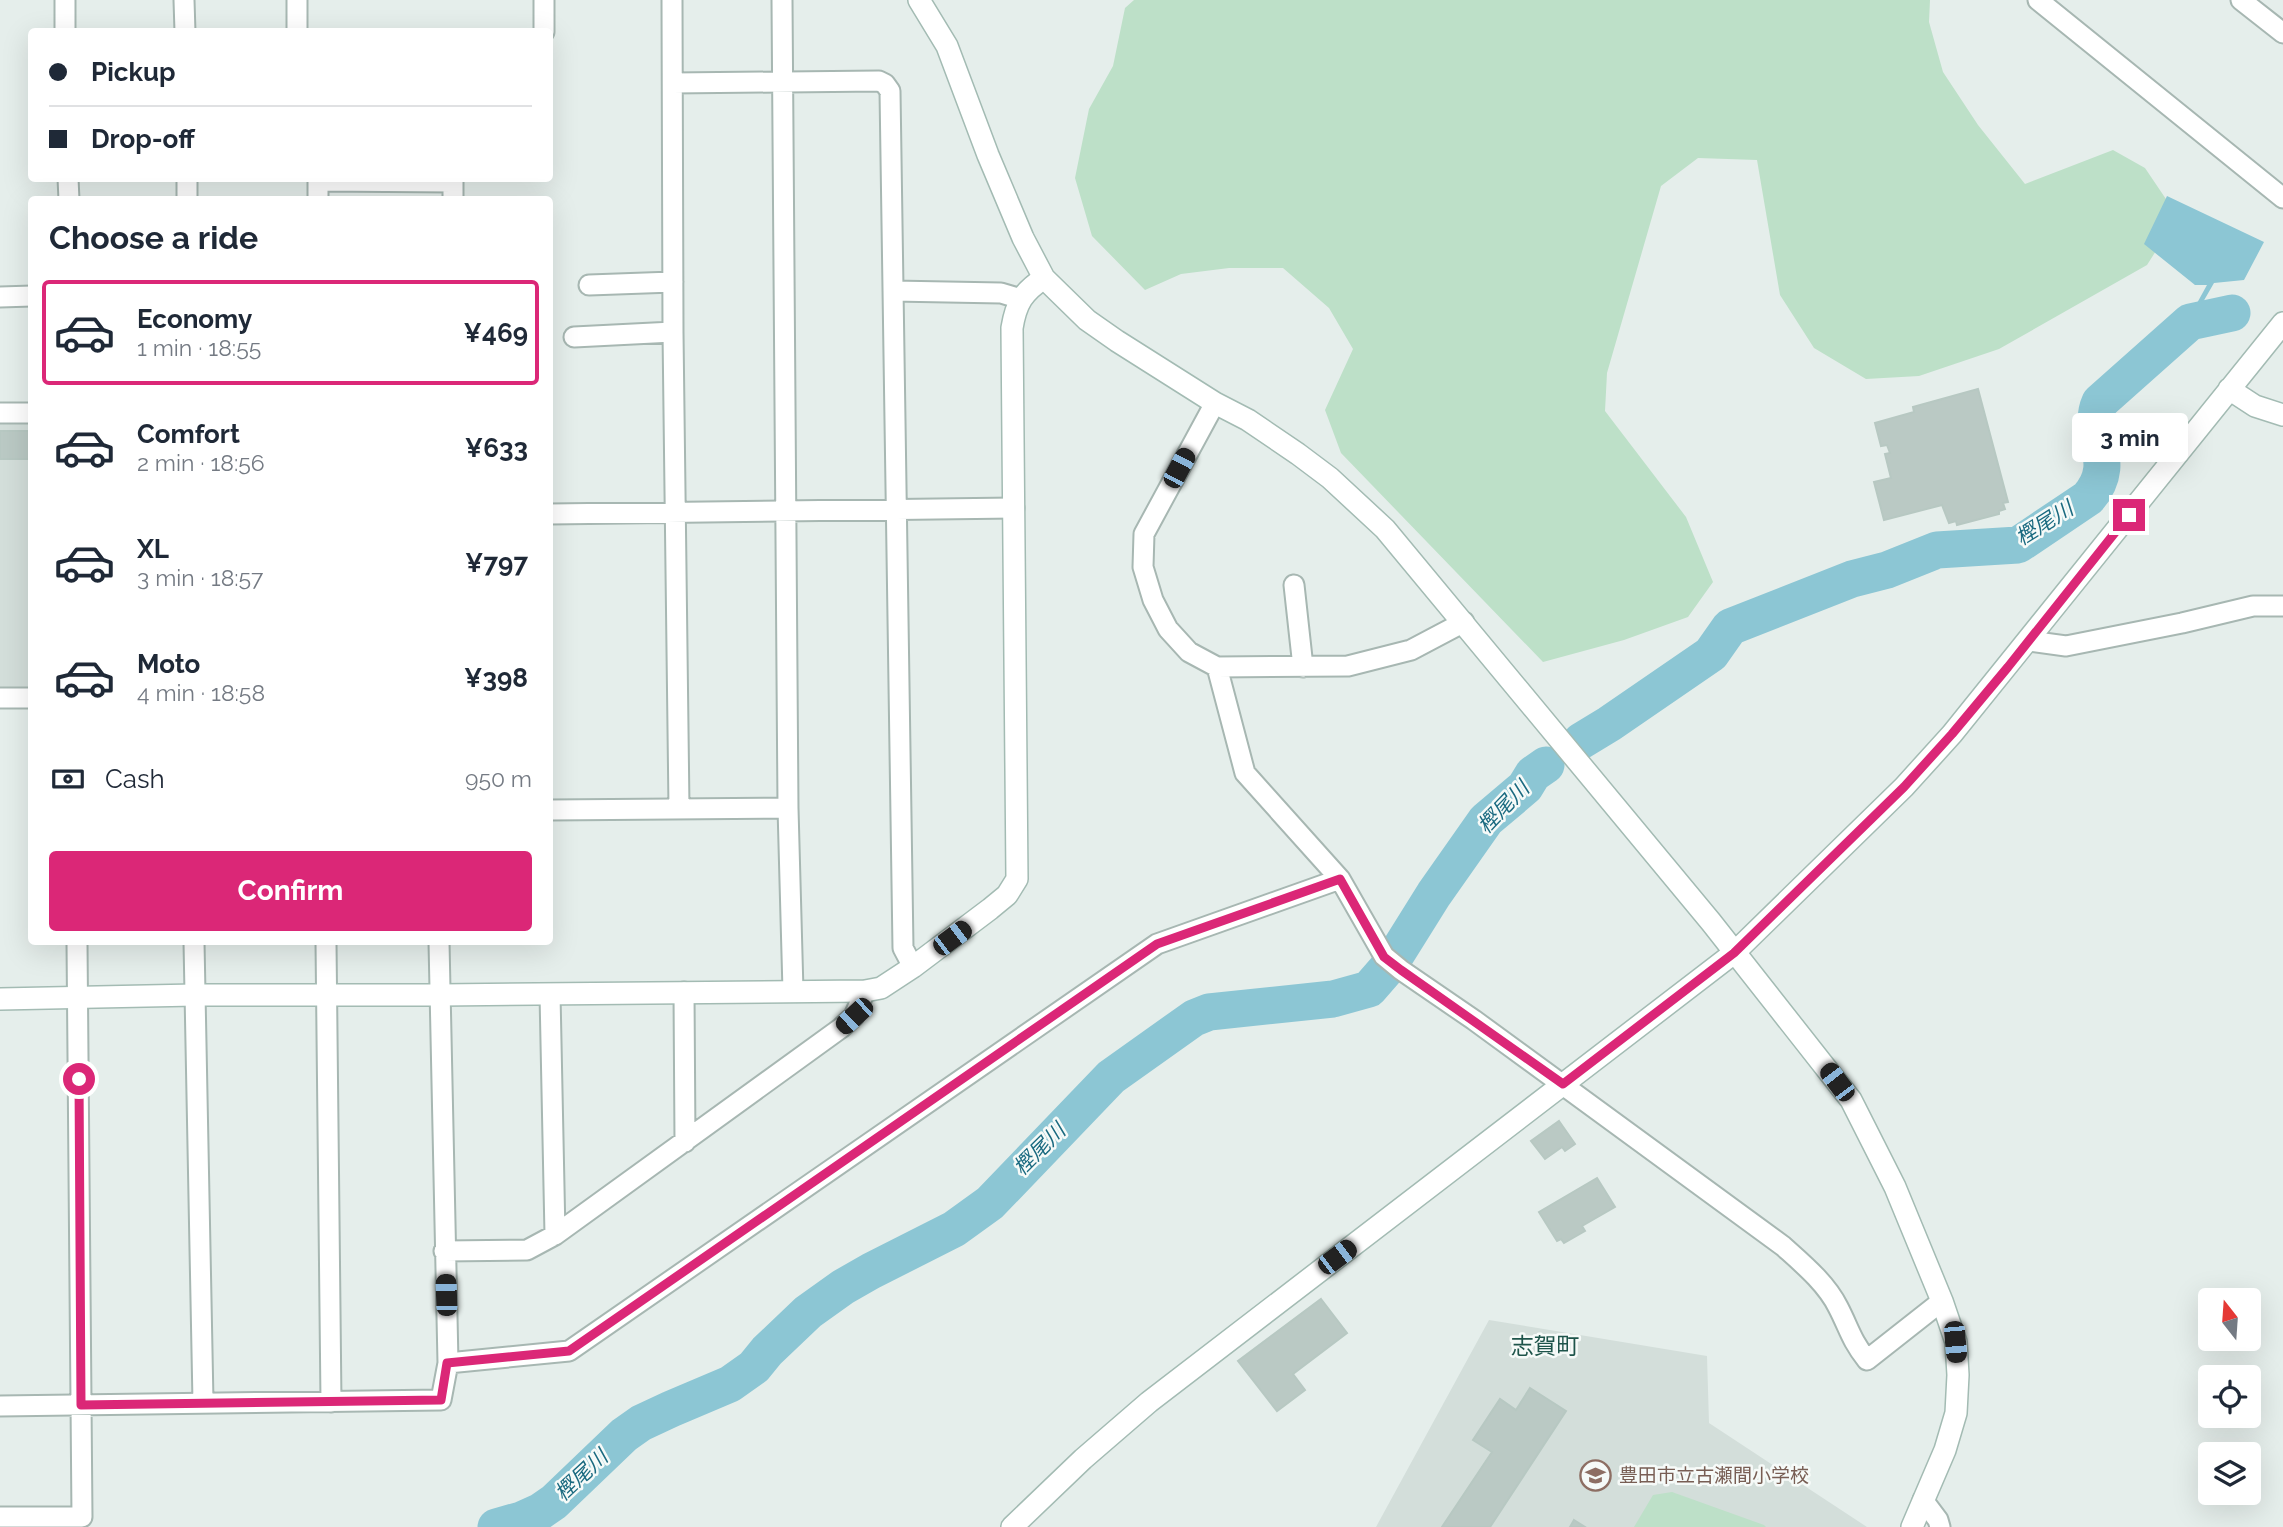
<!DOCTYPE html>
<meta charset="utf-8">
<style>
:root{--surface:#fff;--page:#f2f2f3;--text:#1f2937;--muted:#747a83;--line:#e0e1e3;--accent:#db2777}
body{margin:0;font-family:Raleway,"Noto Sans JP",sans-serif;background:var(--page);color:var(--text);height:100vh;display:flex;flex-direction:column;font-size:26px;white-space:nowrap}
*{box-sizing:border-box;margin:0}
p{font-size:23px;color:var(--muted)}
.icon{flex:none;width:38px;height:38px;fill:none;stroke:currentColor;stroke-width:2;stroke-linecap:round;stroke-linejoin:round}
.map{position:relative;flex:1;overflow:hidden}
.panel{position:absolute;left:28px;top:196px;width:525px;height:749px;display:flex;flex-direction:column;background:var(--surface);border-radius:7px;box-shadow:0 7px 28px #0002}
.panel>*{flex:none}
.guide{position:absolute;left:28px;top:28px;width:525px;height:154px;border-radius:7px;box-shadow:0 7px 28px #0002;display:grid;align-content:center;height:154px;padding:0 21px;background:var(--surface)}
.needle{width:46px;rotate:343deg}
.tools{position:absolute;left:2198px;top:1288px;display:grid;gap:14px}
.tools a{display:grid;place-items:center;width:63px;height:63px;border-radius:7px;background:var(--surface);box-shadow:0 7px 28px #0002;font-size:35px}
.end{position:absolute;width:32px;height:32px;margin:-16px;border:9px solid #db2777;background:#fff;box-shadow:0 0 0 4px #fff}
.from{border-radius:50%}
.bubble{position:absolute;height:49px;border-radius:7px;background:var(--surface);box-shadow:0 7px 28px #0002;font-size:23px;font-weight:700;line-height:49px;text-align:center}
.car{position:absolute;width:21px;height:42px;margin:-21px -10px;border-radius:9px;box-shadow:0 0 5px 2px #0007;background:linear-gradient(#222 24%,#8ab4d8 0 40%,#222 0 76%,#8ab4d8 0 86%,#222 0)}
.guide b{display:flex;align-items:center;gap:24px;height:66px;font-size:26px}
.guide b+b{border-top:2px solid var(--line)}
.guide i{width:18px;height:18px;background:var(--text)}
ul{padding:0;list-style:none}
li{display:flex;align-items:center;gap:21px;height:105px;margin:0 14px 10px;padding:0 7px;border:4px solid transparent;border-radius:7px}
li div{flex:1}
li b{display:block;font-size:26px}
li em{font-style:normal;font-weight:700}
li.on{border-color:var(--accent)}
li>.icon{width:63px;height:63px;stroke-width:1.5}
h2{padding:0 21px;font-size:32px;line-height:84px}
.pay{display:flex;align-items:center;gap:18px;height:77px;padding:0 21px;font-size:26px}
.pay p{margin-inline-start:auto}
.button{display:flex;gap:14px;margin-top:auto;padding:14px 21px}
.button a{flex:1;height:80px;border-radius:7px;background:var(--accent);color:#fff;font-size:28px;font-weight:700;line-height:80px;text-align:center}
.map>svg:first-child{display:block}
</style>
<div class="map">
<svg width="2283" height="1527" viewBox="0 0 2283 1527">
<rect width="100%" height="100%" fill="#e5eeeb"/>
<!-- built -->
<path fill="#d3deda" d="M 0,424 L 31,424 L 31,690 L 0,690 Z
M 1489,1320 L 1707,1356 L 1709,1423 L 1867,1527 L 1376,1527 Z"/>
<!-- green -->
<path fill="#bde0c8" d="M 1134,0 L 1930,0 L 1929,22 L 1943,72 L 1978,125 L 2025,184 L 2113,150 L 2145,168 L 2170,205 L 2168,232 L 2147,265 L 1999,349 L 1919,376 L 1866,379 L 1814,348 L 1780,295 L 1757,160 L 1698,158 L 1661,186 L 1607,373 L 1605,411 L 1686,517 L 1713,582 L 1688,617 L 1624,640 L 1543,662 L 1341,453 L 1325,410 L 1353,349 L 1329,308 L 1283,268 L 1229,268 L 1181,274 L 1145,290 L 1092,236 L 1075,178 L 1089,109 L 1113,66 L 1125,8 Z
M 1672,1492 L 1764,1525 L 1766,1527 L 1634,1527 L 1653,1495 Z"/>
<!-- water -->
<path fill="#8cc6d4" d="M 2167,196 L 2264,242 L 2244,280 L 2214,283 L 2195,316 L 2191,314 L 2207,285 L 2195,285 L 2144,244 Z"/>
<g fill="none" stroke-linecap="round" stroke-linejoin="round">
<!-- river -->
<path stroke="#8cc6d4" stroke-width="37" d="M 1581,741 L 1609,724 L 1711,654 L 1730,627 L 1852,579 L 1887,570 L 1937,550 L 2018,545 L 2088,498 C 2120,462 2085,435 2100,402 L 2190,322 L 2232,313
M 496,1527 L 521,1520 L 541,1511 L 554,1502 L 624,1435 L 641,1423 L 671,1409 L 730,1384 L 754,1367 L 767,1351 L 808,1312 L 843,1287 L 871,1271 L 954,1229 L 990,1203 L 1111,1077 L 1194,1018 L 1209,1012 L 1333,999 L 1369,989 L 1389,966 L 1434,894 L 1486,820 L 1525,787 L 1533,774 L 1546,765"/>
</g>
<!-- building -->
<path fill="#bac9c4" stroke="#b7c8c2" stroke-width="2" d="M 1978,389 L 2008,502 L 2003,503 L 2005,509 L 1999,511 L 1999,514 L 1957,525 L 1956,521 L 1949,523 L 1942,505 L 1884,520 L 1874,482 L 1891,478 L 1885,454 L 1890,453 L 1887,445 L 1881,446 L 1875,423 L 1914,412 L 1913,407 Z
M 0,431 L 32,431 L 32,459 L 0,459 Z
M 1559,1121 L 1575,1144 L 1565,1151 L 1562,1147 L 1545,1159 L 1531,1141 Z
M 1597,1178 L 1615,1207 L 1582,1226 L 1585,1231 L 1564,1243 L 1561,1239 L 1557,1241 L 1539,1212 Z
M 1321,1299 L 1347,1333 L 1293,1374 L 1305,1390 L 1277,1411 L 1238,1361 Z
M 1530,1388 L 1566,1411 L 1490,1527 L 1442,1527 L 1492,1452 L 1473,1440 L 1500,1399 L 1516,1410 Z
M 1574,1520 L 1585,1527 L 1570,1527 Z"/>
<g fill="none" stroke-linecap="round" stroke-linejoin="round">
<defs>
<path id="street" d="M 65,0 L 65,32
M 184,0 L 185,32
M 297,0 L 297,32
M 672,0 L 673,332 L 679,808
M 782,0 L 788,808 L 793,991
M 2038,0 L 2283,198
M 2241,0 L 2283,33
M 544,32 L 544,0
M 673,83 L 879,81 L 885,84 L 890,91 L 903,948 L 913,967
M 68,178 L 69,200
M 187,178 L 187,200
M 318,178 L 318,200
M 319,181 L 453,182 L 453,200
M 589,285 L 673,282
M 893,291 L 1001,293 L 1021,299
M 0,297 L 32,296
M 574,337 L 673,332
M 1215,403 L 1144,534 L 1143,567 L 1153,600 L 1168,629 L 1189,652 L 1217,667 L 1348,666 L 1411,650 L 1464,622
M 0,413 L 32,413
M 550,514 L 1014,508
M 1294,585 L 1303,667
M 2029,641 L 2066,646 L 2182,623 L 2253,606 L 2283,606
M 1217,667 L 1245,773 L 1340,879 L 1384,956 L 1401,970 L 1474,1020 L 1783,1246 C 1803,1264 1826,1283 1838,1307 C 1849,1328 1851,1340 1867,1360 L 1942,1301
M 0,698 L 32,698
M 550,810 L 788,808
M 194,942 L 203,1402
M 326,942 L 331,1402
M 684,992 L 685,1142
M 550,994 L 555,1235
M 444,1251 L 527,1250 L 555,1235 L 841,1028 L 854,1016 L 865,991
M 448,1363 L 569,1351 L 1157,944 L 1340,879
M 0,1406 L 441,1400 L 448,1363 L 439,942
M 1923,1500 L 1938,1520 L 1940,1527
M 0,1517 L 82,1517 L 77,942"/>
<path id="secondary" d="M 919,0 L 947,46 L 988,155 L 1023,238 L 1044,278 L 1087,320 L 1117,341 L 1215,403 L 1248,420 L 1298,454 L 1330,478 L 1385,529 L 1711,922 L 1851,1100 L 1895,1187 L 1942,1301 L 1956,1342 L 1958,1375 L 1956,1413 L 1945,1450 L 1912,1527
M 2229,389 L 2255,406 L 2283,415
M 0,999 L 195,995 L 441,995 L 865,991 L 881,988 L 913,967 L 990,909 L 1007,895 L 1017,879 L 1012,328 C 1016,303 1023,292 1044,278
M 1012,1527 L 1083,1459 L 1149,1402 L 1734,953 L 1904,787 L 1952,734 L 2283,323"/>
</defs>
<!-- street casing -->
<use href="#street" stroke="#a7b7b2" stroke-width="23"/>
<!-- secondary casing -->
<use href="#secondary" stroke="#a3bbb3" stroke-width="24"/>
<!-- street -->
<use href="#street" stroke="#fff" stroke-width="19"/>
<!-- secondary -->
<use href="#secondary" stroke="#fff" stroke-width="21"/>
</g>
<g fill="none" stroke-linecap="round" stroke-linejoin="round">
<!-- route -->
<path stroke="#db2777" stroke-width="9" d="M 79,1079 L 81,1405 L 441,1400 L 447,1363 L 569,1351 L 1157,944 L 1340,879 L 1384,957 L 1401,970 L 1563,1084 L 1734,953 L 1904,787 L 1952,734 L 2008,667 L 2129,515"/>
</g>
<!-- icons -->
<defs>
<symbol id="school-ring" viewBox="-11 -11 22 22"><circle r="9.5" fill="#f6faf8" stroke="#8d6e63" stroke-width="1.5"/><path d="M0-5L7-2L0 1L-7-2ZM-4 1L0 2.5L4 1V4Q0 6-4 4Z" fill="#8d6e63"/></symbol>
</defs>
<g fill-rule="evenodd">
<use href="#school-ring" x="1578" y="1458" width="35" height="35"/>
</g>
<g text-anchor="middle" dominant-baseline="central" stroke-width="5" stroke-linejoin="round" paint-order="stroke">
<!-- education labels -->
<g font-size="19" fill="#785e54" stroke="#f6faf8" text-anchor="start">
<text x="1619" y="1475">豊田市立古瀬間小学校</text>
</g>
<!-- water labels -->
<g font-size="21" font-style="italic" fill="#1a6a80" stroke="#f6faf8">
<text transform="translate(2044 523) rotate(-32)">樫尾川</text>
<text transform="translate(1503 807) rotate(-46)">樫尾川</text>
<text transform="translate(1039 1149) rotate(-45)">樫尾川</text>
<text transform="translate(581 1475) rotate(-43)">樫尾川</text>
</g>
<!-- quarter labels -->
<g font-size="23" fill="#1e544a" stroke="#f6faf8">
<text x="1545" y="1345">志賀町</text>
</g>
</g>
</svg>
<div class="tools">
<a><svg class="needle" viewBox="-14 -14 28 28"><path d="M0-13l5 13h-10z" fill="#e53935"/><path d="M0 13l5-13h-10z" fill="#747a83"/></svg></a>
<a><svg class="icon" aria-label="locate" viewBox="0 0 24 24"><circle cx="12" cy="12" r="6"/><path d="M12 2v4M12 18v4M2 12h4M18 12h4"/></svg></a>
<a><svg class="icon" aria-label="layers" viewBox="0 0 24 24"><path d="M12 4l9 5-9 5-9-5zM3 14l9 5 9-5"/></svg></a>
</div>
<i class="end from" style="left:79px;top:1079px"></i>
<i class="end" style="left:2129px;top:515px"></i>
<div class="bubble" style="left:2072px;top:413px;width:116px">3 min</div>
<i class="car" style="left:1179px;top:468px;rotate:28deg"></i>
<i class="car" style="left:952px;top:938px;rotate:53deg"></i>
<i class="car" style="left:854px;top:1016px;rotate:227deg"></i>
<i class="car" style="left:1837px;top:1082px;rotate:323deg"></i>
<i class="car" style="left:1337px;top:1257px;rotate:53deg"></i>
<i class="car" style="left:446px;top:1295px;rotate:358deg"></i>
<i class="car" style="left:1955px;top:1342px;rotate:175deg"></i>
<div class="guide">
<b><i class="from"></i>Pickup</b>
<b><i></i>Drop-off</b>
</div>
<section class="panel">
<h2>Choose a ride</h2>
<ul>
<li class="on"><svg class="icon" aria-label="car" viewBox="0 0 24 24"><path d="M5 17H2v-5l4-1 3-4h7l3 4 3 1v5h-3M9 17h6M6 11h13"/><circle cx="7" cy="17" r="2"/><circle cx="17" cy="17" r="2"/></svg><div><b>Economy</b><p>1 min · 18:55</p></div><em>¥469</em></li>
<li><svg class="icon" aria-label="car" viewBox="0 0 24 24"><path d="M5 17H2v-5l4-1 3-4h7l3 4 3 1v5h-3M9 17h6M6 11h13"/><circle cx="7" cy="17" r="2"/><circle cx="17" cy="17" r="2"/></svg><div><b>Comfort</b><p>2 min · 18:56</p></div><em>¥633</em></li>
<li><svg class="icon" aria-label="car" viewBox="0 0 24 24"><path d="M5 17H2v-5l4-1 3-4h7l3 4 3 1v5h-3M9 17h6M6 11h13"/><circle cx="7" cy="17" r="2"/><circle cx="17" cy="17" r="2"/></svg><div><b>XL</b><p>3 min · 18:57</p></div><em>¥797</em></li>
<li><svg class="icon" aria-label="car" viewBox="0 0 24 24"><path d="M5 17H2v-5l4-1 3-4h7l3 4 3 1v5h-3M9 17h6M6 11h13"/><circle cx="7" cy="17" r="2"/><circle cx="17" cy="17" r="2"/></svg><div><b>Moto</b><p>4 min · 18:58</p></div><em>¥398</em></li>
</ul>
<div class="pay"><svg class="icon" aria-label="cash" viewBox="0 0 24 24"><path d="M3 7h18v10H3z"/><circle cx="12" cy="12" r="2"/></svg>Cash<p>950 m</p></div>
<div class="button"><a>Confirm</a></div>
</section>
</div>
